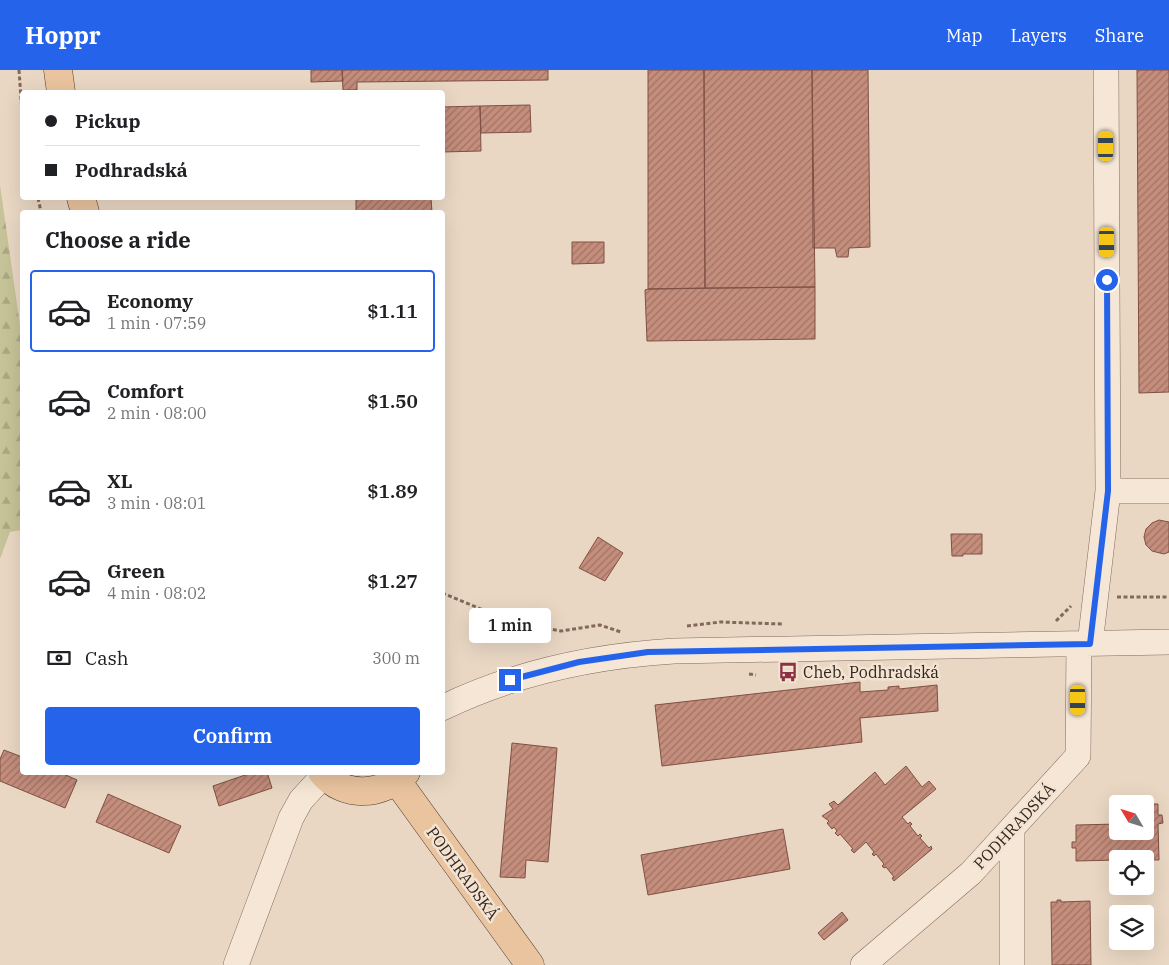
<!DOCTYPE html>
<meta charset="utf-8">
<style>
:root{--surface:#fff;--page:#f2f2f2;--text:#202124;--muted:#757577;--line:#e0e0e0;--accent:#2563eb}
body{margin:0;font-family:"IBM Plex Serif",serif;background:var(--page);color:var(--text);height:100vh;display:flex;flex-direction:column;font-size:19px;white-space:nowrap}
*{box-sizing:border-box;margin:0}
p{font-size:16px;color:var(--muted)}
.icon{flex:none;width:28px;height:28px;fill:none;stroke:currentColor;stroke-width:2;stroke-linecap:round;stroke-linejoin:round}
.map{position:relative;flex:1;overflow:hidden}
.drawer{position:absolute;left:20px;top:140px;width:425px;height:565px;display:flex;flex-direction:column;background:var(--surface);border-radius:5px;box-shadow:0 5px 20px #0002}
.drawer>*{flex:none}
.hud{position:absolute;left:20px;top:20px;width:425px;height:110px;border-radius:5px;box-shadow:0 5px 20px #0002;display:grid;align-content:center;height:110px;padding:0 25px;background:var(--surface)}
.needle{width:32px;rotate:308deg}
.controls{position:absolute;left:1109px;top:725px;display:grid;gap:10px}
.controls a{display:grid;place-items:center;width:45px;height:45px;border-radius:5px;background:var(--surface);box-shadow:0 5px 20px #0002;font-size:25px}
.end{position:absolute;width:22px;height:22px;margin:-11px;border:6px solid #2563eb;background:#fff;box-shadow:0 0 0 2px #fff}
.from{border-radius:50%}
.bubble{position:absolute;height:35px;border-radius:5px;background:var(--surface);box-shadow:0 5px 20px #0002;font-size:16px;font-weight:600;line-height:35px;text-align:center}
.car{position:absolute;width:15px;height:30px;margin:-15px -8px;border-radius:6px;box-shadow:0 0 4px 1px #0007;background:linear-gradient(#f5c518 24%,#345 0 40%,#f5c518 0 76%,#345 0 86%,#f5c518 0)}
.hud b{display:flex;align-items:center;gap:18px;height:48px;font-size:19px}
.hud b+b{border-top:1px solid var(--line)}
.hud i{width:12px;height:12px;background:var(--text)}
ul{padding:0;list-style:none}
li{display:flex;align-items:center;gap:15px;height:82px;margin:0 10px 8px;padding:0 15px;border:2px solid transparent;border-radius:5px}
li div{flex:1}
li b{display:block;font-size:19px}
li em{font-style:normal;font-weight:600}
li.on{border-color:var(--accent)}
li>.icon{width:45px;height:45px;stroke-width:1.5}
h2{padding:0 25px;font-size:22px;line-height:60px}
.pay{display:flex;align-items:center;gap:12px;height:55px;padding:0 25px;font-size:19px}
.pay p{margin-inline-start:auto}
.primary-button{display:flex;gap:10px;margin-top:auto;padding:10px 25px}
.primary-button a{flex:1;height:58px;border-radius:5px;background:var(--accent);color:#fff;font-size:20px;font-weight:600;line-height:58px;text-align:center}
header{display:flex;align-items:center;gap:30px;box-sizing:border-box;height:70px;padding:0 25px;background:var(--accent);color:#fff}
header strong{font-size:24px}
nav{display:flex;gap:28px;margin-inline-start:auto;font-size:18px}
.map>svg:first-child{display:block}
</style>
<header>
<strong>Hoppr</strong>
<nav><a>Map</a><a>Layers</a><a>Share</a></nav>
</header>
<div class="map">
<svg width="1169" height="895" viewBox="0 0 1169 895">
<defs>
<pattern id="forest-firs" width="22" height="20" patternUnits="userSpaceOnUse" patternTransform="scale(1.25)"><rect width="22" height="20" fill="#c6c398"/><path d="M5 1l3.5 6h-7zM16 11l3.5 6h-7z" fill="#aba783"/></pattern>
<pattern id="building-hatch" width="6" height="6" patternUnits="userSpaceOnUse" patternTransform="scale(1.25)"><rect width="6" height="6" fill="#c48d7c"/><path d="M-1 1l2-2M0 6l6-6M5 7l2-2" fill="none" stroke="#a07365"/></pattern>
</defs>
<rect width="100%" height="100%" fill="#e9d7c3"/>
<!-- forest -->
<path fill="url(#forest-firs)" d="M 0,115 L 22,269 L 22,460 L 10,462 L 0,489 Z"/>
<!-- building -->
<path fill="url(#building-hatch)" stroke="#7f5044" d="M 311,0 L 342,0 L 343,11 L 311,12 Z
M 342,0 L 548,0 L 548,10 L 357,12 L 357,20 L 343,20 Z
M 648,0 L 704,0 L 705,218 L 648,219 Z
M 704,0 L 812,0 L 815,217 L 705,218 Z
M 812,0 L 868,0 L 870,177 L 849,178 L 848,187 L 837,187 L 835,178 L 813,178 Z
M 1137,0 L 1169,0 L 1169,322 L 1139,323 Z
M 530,35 L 531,62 L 481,63 L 480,36 Z
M 480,36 L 481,81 L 442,82 L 442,37 Z
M 356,128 L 431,128 L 432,142 L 356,142 Z
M 572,172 L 604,172 L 604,193 L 572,194 Z
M 815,217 L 815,269 L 647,271 L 645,220 L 648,219 Z
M 1159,450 L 1169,452 L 1169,482 L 1164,484 L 1152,481 L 1146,475 L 1144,467 L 1146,459 L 1152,453 Z
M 951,464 L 982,464 L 982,484 L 963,484 L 963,486 L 952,486 Z
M 598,467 L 623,483 L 605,511 L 579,498 Z
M 860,612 L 860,622 L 888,620 L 888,617 L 899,616 L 899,619 L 937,615 L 938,641 L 860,648 L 862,672 L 662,696 L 655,635 Z
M 512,673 L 557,678 L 548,792 L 526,790 L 525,808 L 500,807 Z
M 4,680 L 22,687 L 22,702 L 59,702 L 77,710 L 65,738 L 0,711 L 0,689 Z
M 906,696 L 922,717 L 929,711 L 936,719 L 902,747 L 908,754 L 910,752 L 912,754 L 910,756 L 918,766 L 920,764 L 922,766 L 920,768 L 929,778 L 931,776 L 932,779 L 894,811 L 892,808 L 894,807 L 886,797 L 884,798 L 882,796 L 884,794 L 876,784 L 874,786 L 872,784 L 874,782 L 866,772 L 854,783 L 851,780 L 853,779 L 840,764 L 838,766 L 835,763 L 837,761 L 834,757 L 832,759 L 827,753 L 829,751 L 822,746 L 833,739 L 829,734 L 834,731 L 838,735 L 875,702 L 885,715 Z
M 254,702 L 267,702 L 272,718 L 219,736 L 213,716 Z
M 108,724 L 181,756 L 169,783 L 96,752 Z
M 1145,734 L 1158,734 L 1158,745 L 1162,745 L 1163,753 L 1158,754 L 1159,790 L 1118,789 L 1118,790 L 1076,791 L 1076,778 L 1072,778 L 1072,772 L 1076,772 L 1076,755 L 1118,754 L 1118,761 L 1145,761 Z
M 783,759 L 790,799 L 648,825 L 641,785 Z
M 1057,830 L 1061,830 L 1061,832 L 1090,831 L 1091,895 L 1052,895 L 1051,832 L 1057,832 Z
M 842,842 L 848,850 L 824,870 L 818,863 Z"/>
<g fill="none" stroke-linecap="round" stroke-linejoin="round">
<defs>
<path id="minor" d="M 1106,0 L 1108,421
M 1090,574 L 1108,421 L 1169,421
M 442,638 C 516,602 593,586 674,581 L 1169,572
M 236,895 L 291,748 L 301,730 L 324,705
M 863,895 L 971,803 L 1078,686 L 1079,574
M 1012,895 L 1012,759"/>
<path id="major" d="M 58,0 L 61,22
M 81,128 L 85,142
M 322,702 C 344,729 383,726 406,702
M 397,711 L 530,895"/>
</defs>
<!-- minor casing -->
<use href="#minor" stroke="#82695c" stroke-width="26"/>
<!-- major casing -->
<use href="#major" stroke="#503930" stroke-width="29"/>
<!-- path -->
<path stroke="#82695c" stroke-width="3" stroke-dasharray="4 2.5" stroke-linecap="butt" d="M 19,0 L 22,43
M 38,128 L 41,142
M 442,523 L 486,541 L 538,557 L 561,561 L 600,555 L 621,562
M 1117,527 L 1169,527
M 1056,551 L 1071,536
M 687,556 L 720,552 L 783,554
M 749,604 L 756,605"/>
<!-- minor -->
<use href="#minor" stroke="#f5e6d5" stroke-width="25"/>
<!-- major -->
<use href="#major" stroke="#e9c49e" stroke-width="28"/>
</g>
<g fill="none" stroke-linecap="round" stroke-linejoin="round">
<!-- route -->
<path stroke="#2563eb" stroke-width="6" d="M 510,610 L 579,592 L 648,582 L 1090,574 L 1108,421 L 1107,210"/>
</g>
<!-- icons -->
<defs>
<symbol id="bus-bare" viewBox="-9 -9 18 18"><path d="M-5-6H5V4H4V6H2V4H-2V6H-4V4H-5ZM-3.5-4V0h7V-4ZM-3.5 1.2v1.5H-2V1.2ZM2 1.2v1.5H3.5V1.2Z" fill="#8b3142" stroke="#f2e3d2" stroke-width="2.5" paint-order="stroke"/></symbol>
</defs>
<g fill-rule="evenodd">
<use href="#bus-bare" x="774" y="588" width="28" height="28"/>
</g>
<g text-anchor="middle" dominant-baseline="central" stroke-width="5" stroke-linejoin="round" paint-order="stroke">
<!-- poi labels -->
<g font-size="16" fill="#33251e" stroke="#f2e3d2" text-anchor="start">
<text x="803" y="602">Cheb, Podhradská</text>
</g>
<!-- street labels -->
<g font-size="16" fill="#33251e" stroke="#f2e3d2">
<text transform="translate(1014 756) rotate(-47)">PODHRADSKÁ</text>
<text transform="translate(463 803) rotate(54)">PODHRADSKÁ</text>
</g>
</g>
</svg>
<div class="controls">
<a><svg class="needle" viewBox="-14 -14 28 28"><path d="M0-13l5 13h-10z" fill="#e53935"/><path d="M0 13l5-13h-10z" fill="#757577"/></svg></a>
<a><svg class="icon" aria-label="locate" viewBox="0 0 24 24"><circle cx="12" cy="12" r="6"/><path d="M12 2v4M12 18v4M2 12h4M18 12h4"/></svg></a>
<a><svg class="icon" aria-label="layers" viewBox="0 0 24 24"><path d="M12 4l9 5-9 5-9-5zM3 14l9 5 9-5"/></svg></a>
</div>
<i class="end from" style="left:1107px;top:210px"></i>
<i class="end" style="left:510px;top:610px"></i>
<div class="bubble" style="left:469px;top:538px;width:82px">1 min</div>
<i class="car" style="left:1106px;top:76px;rotate:0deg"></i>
<i class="car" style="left:1107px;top:172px;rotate:180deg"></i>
<i class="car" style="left:1078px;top:630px;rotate:180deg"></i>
<div class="hud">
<b><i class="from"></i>Pickup</b>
<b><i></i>Podhradská</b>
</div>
<section class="drawer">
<h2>Choose a ride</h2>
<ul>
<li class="on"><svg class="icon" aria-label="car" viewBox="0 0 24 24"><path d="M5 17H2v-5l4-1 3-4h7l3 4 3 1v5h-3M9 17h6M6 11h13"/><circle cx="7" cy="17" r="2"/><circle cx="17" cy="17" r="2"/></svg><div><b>Economy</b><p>1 min · 07:59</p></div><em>$1.11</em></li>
<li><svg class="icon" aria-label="car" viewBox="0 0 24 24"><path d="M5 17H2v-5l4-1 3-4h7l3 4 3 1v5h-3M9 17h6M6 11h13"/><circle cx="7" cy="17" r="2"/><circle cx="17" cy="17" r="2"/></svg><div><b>Comfort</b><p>2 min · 08:00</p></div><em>$1.50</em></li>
<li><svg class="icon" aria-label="car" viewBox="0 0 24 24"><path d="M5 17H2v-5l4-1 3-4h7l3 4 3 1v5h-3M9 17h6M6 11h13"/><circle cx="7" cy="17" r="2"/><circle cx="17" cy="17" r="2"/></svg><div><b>XL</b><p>3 min · 08:01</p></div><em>$1.89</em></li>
<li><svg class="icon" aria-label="car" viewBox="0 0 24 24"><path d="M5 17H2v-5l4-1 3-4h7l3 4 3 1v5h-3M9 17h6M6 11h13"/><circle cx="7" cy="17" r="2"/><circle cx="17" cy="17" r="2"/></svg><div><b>Green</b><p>4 min · 08:02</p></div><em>$1.27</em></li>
</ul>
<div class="pay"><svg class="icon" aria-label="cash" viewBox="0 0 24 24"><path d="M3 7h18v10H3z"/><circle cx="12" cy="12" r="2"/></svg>Cash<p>300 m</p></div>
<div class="primary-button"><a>Confirm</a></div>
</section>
</div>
